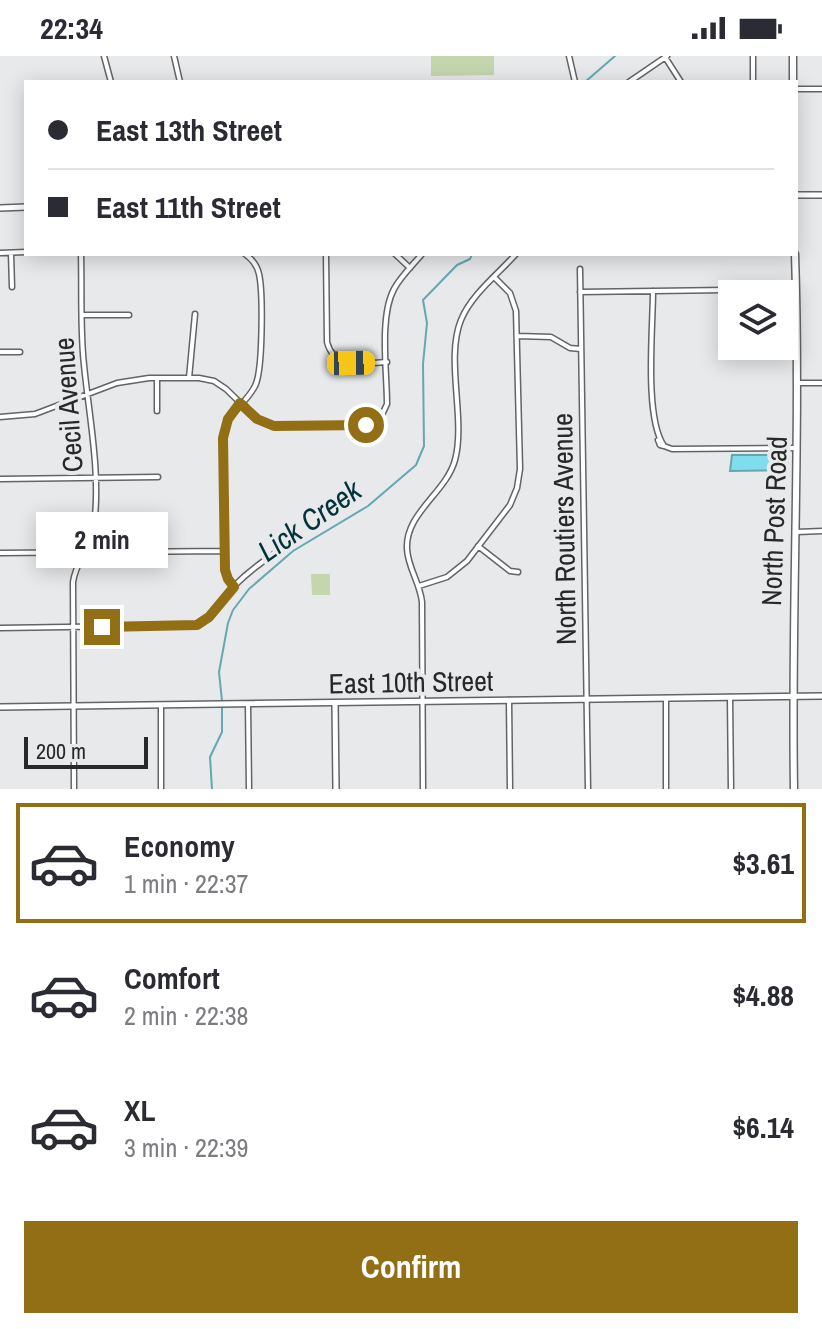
<!DOCTYPE html>
<meta charset="utf-8">
<style>
:root{--surface:#fff;--page:#f7f7f7;--text:#2b2b33;--muted:#7c7c81;--line:#e1e1e2;--accent:#926e15}
body{margin:0;font-family:"Archivo Narrow",sans-serif;background:var(--page);color:var(--text);height:100vh;display:flex;flex-direction:column;font-size:30px;white-space:nowrap}
*{box-sizing:border-box;margin:0}
p{font-size:26px;color:var(--muted)}
.icon{flex:none;width:44px;height:44px;fill:none;stroke:currentColor;stroke-width:2;stroke-linecap:round;stroke-linejoin:round}
.map{position:relative;height:733px;overflow:hidden}
.sheet{display:flex;flex-direction:column;background:var(--surface);flex:1}
.sheet>*{flex:none}
.hud{position:absolute;left:24px;top:24px;width:774px;height:176px;border-radius:0px;box-shadow:0 4px 20px #0003;display:grid;align-content:center;height:176px;padding:0 24px;background:var(--surface)}
.fabs{position:absolute;left:718px;top:224px;display:grid;gap:16px}
.fabs a{display:grid;place-items:center;width:80px;height:80px;border-radius:0px;background:var(--surface);box-shadow:0 4px 20px #0003;font-size:40px}
.scale{position:absolute;left:24px;bottom:20px;width:124px;box-sizing:border-box;padding-left:8px;border:4px solid #272828;border-top:0;font-size:22px;line-height:28px;white-space:nowrap;color:#272828;-webkit-text-stroke:6px #e7e9eb;paint-order:stroke}
.end{position:absolute;width:36px;height:36px;margin:-18px;border:10px solid #926e15;background:#fff;box-shadow:0 0 0 4px #fff}
.from{border-radius:50%}
.bubble{position:absolute;height:56px;border-radius:0px;background:var(--surface);box-shadow:0 4px 20px #0003;font-size:26px;font-weight:700;line-height:56px;text-align:center}
.car{position:absolute;width:24px;height:48px;margin:-24px -12px;border-radius:10px;box-shadow:0 0 6px 2px #0007;background:linear-gradient(#f5c518 24%,#345 0 40%,#f5c518 0 76%,#345 0 86%,#f5c518 0)}
.hud b{display:flex;align-items:center;gap:28px;height:76px;font-size:30px}
.hud b+b{border-top:2px solid var(--line)}
.hud i{width:20px;height:20px;background:var(--text)}
ul{padding:14px 0 0;list-style:none}
li{display:flex;align-items:center;gap:24px;height:120px;margin:0 16px 12px;padding:0 8px;border:4px solid transparent;border-radius:0px}
li div{flex:1}
li b{display:block;font-size:30px}
li em{font-style:normal;font-weight:700}
li.on{border-color:var(--accent)}
li>.icon{width:72px;height:72px;stroke-width:1.5}
.cta{display:flex;gap:16px;margin-top:auto;padding:16px 24px}
.cta a{flex:1;height:92px;border-radius:0px;background:var(--accent);color:#fff;font-size:32px;font-weight:700;line-height:92px;text-align:center}
.status{display:flex;justify-content:space-between;align-items:center;height:56px;padding:0 40px;background:var(--surface);direction:ltr}
.status svg{height:22px;fill:currentColor}
.map>svg:first-child{display:block}
</style>
<div class="status"><b>22:34</b><svg viewBox="0 0 49 12"><path d="M0 12V9h3v3zM5 12V6h3v6zM10 12V3h3v9zM15 12V0h3v12zM26 1h20v11H26zM47 4h2v5h-2z"/></svg></div>
<div class="map">
<svg width="822" height="733" viewBox="0 0 822 733">
<rect width="100%" height="100%" fill="#e7e9eb"/>
<!-- green -->
<path fill="#c4d6ae" d="M 431,0 L 494,0 L 494,19 L 431,20 Z
M 311,518 L 330,518 L 330,539 L 312,539 Z"/>
<!-- water -->
<path fill="#7fddec" stroke="#65a7b1" stroke-width="2" d="M 732,399 L 785,399 L 788,405 L 786,414 L 730,415 Z"/>
<g fill="none" stroke-linecap="round" stroke-linejoin="round">
<!-- stream -->
<path stroke="#65a7b1" stroke-width="2" d="M 585,26 L 615,0
M 222,645 L 219,616 L 228,567 L 233,554 L 249,533 L 293,495 L 368,450 L 416,409 L 424,390 L 423,308 L 427,267 L 423,244 L 457,209 L 470,203 L 472,198
M 212,733 L 210,701 L 222,676 L 222,652"/>
<defs>
<path id="minor" d="M 104,0 L 111,26
M 174,0 L 180,26
M 569,0 L 575,26
M 753,0 L 753,26
M 665,1 L 681,26
M 629,26 L 667,0
M 796,33 L 822,33
M 0,197 L 26,196
M 11,197 L 12,231
M 326,198 L 327,286 C 334,314 364,307 387,306
M 395,198 L 410,212
M 580,213 L 588,733
M 653,235 C 653,272 644,361 664,390 L 660,389 L 658,384
M 580,236 L 796,233
M 82,259 L 129,259
M 517,280 L 551,281 L 570,292 L 581,293
M 0,296 L 20,296
M 157,322 L 157,355
M 189,322 L 195,258
M 798,327 L 822,327
M 0,361 L 35,358 L 117,327 L 149,322 L 199,322 L 214,325 L 226,333 L 257,363 L 277,370 L 369,369 L 381,361 L 387,348 C 387,316 379,261 394,233 C 401,220 413,209 422,198
M 664,390 L 672,393 L 797,392
M 0,423 L 158,421
M 797,476 L 822,475
M 478,490 L 510,515 L 518,516
M 0,497 L 225,495
M 419,530 L 447,521 L 467,505 L 510,449 L 517,432 L 520,413 L 516,255 L 510,237 L 495,222
M 234,531 L 227,522 L 225,514 L 224,376 C 229,355 246,348 255,330 C 263,315 263,236 259,218 C 257,209 252,203 245,198
M 0,572 L 197,569 C 213,561 221,544 233,531 C 252,512 273,497 297,485
M 730,641 L 731,733
M 666,642 L 666,733
M 509,644 L 510,733
M 248,648 L 249,733
M 161,649 L 161,733
M 74,733 L 73,526 C 76,505 91,490 94,469 C 101,418 89,360 84,309 C 80,273 82,235 81,198
M 423,733 L 422,546 C 420,527 408,512 407,493 C 405,457 446,437 455,404 C 466,363 445,303 461,264 C 471,239 498,218 516,198"/>
<path id="tertiary" d="M 796,139 L 822,139
M 0,152 L 26,151
M 335,647 L 336,733"/>
<path id="secondary" d="M 0,651 L 822,640"/>
<path id="primary" d="M 793,0 L 793,26
M 794,733 C 791,555 801,377 795,198"/>
</defs>
<!-- minor casing -->
<use href="#minor" stroke="#626465" stroke-width="7"/>
<!-- tertiary casing -->
<use href="#tertiary" stroke="#626465" stroke-width="8"/>
<!-- secondary casing -->
<use href="#secondary" stroke="#626465" stroke-width="8"/>
<!-- primary casing -->
<use href="#primary" stroke="#626465" stroke-width="9"/>
<!-- minor -->
<use href="#minor" stroke="#fff" stroke-width="4"/>
<!-- tertiary -->
<use href="#tertiary" stroke="#fff" stroke-width="5"/>
<!-- secondary -->
<use href="#secondary" stroke="#fff" stroke-width="5"/>
<!-- primary -->
<use href="#primary" stroke="#fff" stroke-width="6"/>
</g>
<g fill="none" stroke-linecap="round" stroke-linejoin="round">
<!-- route -->
<path stroke="#926e15" stroke-width="10" d="M 102,571 L 197,569 L 209,561 L 234,531 L 228,523 L 225,514 L 223,382 L 228,363 L 240,347 L 257,363 L 274,370 L 366,369"/>
</g>
<g text-anchor="middle" dominant-baseline="central" stroke-width="8" stroke-linejoin="round" paint-order="stroke">
<!-- street labels -->
<g font-size="28" fill="#272828" stroke="#e7e9eb">
<text transform="translate(68 349) rotate(-94)">Cecil Avenue</text>
<text transform="translate(774 465) rotate(-88)">North Post Road</text>
<text transform="translate(564 473) rotate(-91)">North Routiers Avenue</text>
<text transform="translate(411 626) rotate(-1)">East 10th Street</text>
</g>
<!-- water labels -->
<g font-size="30" font-style="italic" fill="#03333a" stroke="#e7e9eb">
<text transform="translate(309 464) rotate(-35)">Lick Creek</text>
</g>
</g>
</svg>
<div class="fabs">
<a><svg class="icon" aria-label="layers" viewBox="0 0 24 24"><path d="M12 4l9 5-9 5-9-5zM3 14l9 5 9-5"/></svg></a>
</div>
<div class="scale">200 m</div>
<i class="end from" style="left:366px;top:369px"></i>
<i class="end" style="left:102px;top:571px"></i>
<div class="bubble" style="left:36px;top:456px;width:132px">2 min</div>
<i class="car" style="left:351px;top:307px;rotate:89deg"></i>
<div class="hud">
<b><i class="from"></i>East 13th Street</b>
<b><i></i>East 11th Street</b>
</div>
</div>
<section class="sheet">
<ul>
<li class="on"><svg class="icon" aria-label="car" viewBox="0 0 24 24"><path d="M5 17H2v-5l4-1 3-4h7l3 4 3 1v5h-3M9 17h6M6 11h13"/><circle cx="7" cy="17" r="2"/><circle cx="17" cy="17" r="2"/></svg><div><b>Economy</b><p>1 min · 22:37</p></div><em>$3.61</em></li>
<li><svg class="icon" aria-label="car" viewBox="0 0 24 24"><path d="M5 17H2v-5l4-1 3-4h7l3 4 3 1v5h-3M9 17h6M6 11h13"/><circle cx="7" cy="17" r="2"/><circle cx="17" cy="17" r="2"/></svg><div><b>Comfort</b><p>2 min · 22:38</p></div><em>$4.88</em></li>
<li><svg class="icon" aria-label="car" viewBox="0 0 24 24"><path d="M5 17H2v-5l4-1 3-4h7l3 4 3 1v5h-3M9 17h6M6 11h13"/><circle cx="7" cy="17" r="2"/><circle cx="17" cy="17" r="2"/></svg><div><b>XL</b><p>3 min · 22:39</p></div><em>$6.14</em></li>
</ul>
<div class="cta"><a>Confirm</a></div>
</section>
